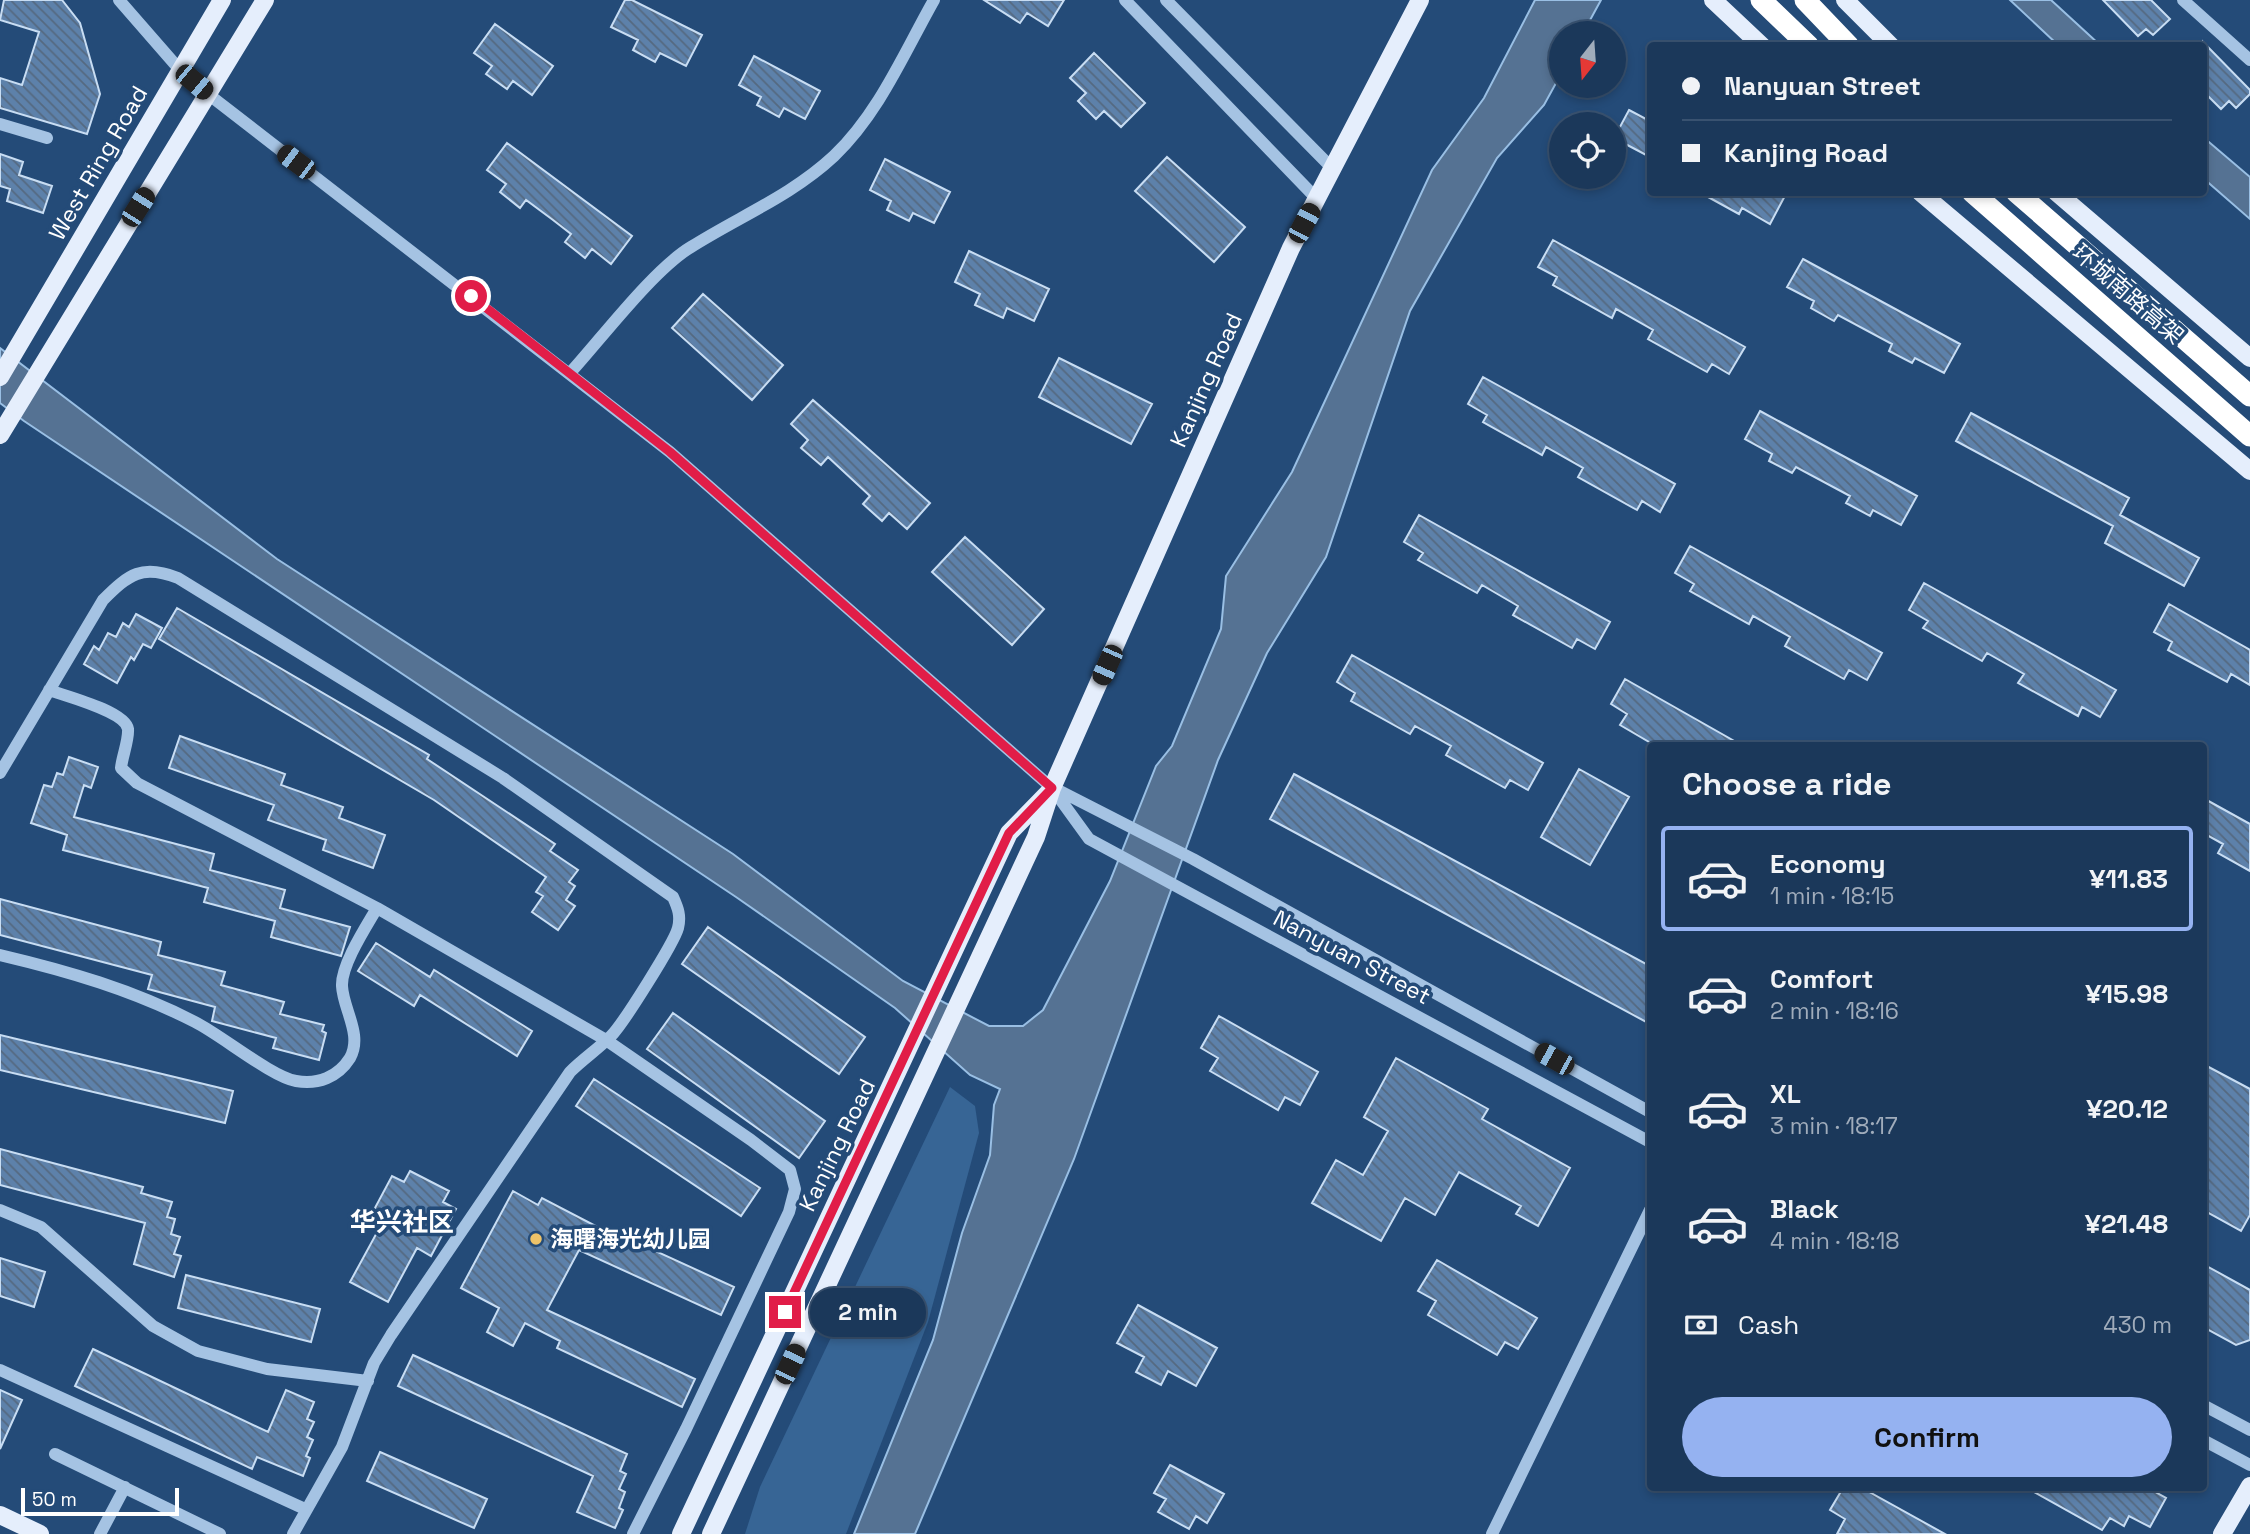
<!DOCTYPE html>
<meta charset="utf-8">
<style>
:root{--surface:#1b385a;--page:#243f60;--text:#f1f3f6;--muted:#a0acbb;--line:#395270;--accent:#95b2f1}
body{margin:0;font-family:"Space Grotesk","Noto Sans SC",sans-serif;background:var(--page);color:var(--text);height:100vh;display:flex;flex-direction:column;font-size:26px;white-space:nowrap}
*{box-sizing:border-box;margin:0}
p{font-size:23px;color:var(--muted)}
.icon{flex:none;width:38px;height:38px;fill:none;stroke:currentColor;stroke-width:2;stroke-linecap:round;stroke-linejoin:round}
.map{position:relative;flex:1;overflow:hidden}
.details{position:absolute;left:1647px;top:742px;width:560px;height:749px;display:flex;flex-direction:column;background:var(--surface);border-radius:7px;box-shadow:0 4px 10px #0003,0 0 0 2px var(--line)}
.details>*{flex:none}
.guide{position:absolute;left:1647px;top:42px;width:560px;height:154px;border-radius:7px;box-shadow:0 4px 10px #0003,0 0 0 2px var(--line);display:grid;align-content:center;height:154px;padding:0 35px;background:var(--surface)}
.needle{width:46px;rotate:197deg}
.tools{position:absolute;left:1549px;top:21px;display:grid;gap:14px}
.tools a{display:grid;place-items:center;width:77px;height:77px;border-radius:50%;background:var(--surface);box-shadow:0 4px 10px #0003,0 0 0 2px var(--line);font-size:35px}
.scale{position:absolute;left:21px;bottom:18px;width:158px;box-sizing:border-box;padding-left:7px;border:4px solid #fff;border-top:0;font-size:19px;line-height:24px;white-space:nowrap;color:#fff;-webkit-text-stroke:5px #244b78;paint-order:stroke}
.end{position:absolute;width:32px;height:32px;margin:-16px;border:9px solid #e11d48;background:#fff;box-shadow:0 0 0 4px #fff}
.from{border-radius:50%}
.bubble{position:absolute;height:49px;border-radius:24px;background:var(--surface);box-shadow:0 4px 10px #0003,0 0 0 2px var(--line);font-size:23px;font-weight:700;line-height:49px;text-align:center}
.car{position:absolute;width:21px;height:42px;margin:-21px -10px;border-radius:9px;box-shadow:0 0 5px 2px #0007;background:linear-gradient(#222 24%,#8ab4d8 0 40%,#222 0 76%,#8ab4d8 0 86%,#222 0)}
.guide b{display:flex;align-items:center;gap:24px;height:66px;font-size:26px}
.guide b+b{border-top:2px solid var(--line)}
.guide i{width:18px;height:18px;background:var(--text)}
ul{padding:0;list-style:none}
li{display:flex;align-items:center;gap:21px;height:105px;margin:0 14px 10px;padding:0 21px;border:4px solid transparent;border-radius:7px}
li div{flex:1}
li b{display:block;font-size:26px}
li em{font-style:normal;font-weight:700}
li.on{border-color:var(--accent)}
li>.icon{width:63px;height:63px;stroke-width:1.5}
h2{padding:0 35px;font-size:32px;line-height:84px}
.pay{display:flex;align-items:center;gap:18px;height:77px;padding:0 35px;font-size:26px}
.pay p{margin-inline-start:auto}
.action{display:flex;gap:14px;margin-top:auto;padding:14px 35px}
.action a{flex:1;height:80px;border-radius:42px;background:var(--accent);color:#111;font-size:28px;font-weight:700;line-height:80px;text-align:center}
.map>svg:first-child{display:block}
</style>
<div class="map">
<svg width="2250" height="1534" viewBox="0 0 2250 1534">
<defs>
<pattern id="building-back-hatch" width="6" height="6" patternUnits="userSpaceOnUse" patternTransform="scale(1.75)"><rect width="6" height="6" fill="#5d81aa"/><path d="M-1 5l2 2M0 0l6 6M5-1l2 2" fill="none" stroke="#556980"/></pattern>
</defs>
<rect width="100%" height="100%" fill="#244b78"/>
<!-- green -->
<path fill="#376595" d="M 950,1087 L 975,1106 L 979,1133 L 928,1322 L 846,1534 L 745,1534 L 760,1487 Z"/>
<!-- water -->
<path fill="#557293" stroke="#99bfe4" stroke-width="2" d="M 1535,0 L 1601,0 L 1583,33 L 1561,33 L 1561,74 L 1544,105 L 1497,158 L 1410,311 L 1326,557 L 1267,653 L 1218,760 L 1074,1159 L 915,1534 L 854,1534 L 933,1340 L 962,1233 L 990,1155 L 994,1105 L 1000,1089 L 970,1075 L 895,1008 L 736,897 L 24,421 L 0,403 L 0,348 L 277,559 L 733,854 L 903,981 L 989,1026 L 1023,1026 L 1043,1010 L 1110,881 L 1156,766 L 1172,746 L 1221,629 L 1226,576 L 1292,472 L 1432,170 L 1484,98 Z
M 2010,0 L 2051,0 L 2100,45 L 2058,45 Z
M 2203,137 L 2250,177 L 2250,219 L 2203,178 Z"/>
<!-- building -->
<path fill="url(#building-back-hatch)" stroke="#c8ddf3" stroke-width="2" d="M 4,0 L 62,0 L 80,23 L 100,94 L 87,134 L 0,108 L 0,78 L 22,85 L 39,32 L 0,20 Z
M 625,0 L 632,0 L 702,35 L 686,66 L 660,53 L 655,62 L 633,50 L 638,40 L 611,27 Z
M 984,0 L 1064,0 L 1048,26 L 1027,13 L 1020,23 Z
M 2103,0 L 2151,0 L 2170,19 L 2153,35 L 2146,29 L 2138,36 Z
M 495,24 L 553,66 L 532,95 L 513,81 L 507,89 L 486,74 L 492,66 L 474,53 Z
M 2203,42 L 2250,90 L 2250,94 L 2236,108 L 2229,101 L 2221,109 L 2203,91 Z
M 1094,53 L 1145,103 L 1121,127 L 1104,111 L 1096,119 L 1078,101 L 1086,93 L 1070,78 Z
M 754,56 L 820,91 L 805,119 L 784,108 L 779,117 L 757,105 L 761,97 L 739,85 Z
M 1629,110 L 1650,121 L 1650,157 L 1614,138 Z
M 507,143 L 632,236 L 611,264 L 592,249 L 585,258 L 565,242 L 571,234 L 553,220 L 526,200 L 520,208 L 500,192 L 506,184 L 487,170 Z
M 0,154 L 23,162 L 19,175 L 52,186 L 43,213 L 7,201 L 10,189 L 0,186 Z
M 1167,157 L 1245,227 L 1214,262 L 1135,191 Z
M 885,159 L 950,192 L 934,223 L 913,213 L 909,221 L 887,210 L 891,201 L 870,190 Z
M 1699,192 L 1787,192 L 1770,224 L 1742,208 L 1739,214 Z
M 1553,240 L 1745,347 L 1729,374 L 1712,364 L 1707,372 L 1648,339 L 1653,330 L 1616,309 L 1612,318 L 1553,285 L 1557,277 L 1538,267 Z
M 969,251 L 1049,289 L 1034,321 L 1007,308 L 1003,318 L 975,305 L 980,294 L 955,282 Z
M 1803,259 L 1960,344 L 1944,373 L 1915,358 L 1912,363 L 1889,351 L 1892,344 L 1838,315 L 1834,321 L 1811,308 L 1814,301 L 1787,287 Z
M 703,294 L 783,365 L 752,400 L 672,328 Z
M 1059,358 L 1152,404 L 1131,444 L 1039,397 Z
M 1483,377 L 1675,484 L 1660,512 L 1642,501 L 1637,510 L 1578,477 L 1583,468 L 1546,447 L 1542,455 L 1483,422 L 1487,415 L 1468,404 Z
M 813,400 L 930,503 L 907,529 L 889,513 L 882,521 L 863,504 L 870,496 L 828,457 L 821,465 L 801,448 L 808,440 L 791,424 Z
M 1760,411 L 1917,496 L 1901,525 L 1873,510 L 1870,516 L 1846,503 L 1850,496 L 1796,467 L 1792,473 L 1769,461 L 1772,454 L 1745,439 Z
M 1971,413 L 2129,498 L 2120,515 L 2199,558 L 2184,586 L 2105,543 L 2113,526 L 1956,441 Z
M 1419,515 L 1610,622 L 1595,649 L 1577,639 L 1572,648 L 1513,615 L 1518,606 L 1482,585 L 1477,593 L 1418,560 L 1423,553 L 1404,542 Z
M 965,537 L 1044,609 L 1012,645 L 932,572 Z
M 1690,546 L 1882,653 L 1867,680 L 1849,670 L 1844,679 L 1785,646 L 1790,637 L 1753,616 L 1749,624 L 1690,591 L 1694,584 L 1675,573 Z
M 1924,583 L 2116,690 L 2100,717 L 2082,707 L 2078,716 L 2018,683 L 2024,674 L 1987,653 L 1982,661 L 1923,628 L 1928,621 L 1909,610 Z
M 2169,604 L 2250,650 L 2250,685 L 2231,674 L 2227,682 L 2168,650 L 2172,642 L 2154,632 Z
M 177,608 L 429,755 L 427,759 L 555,844 L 550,851 L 578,870 L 569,882 L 575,886 L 566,900 L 575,906 L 558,930 L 532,912 L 543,896 L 536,892 L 546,877 L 434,800 L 159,639 Z
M 136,614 L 162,628 L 151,648 L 143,644 L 134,660 L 131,657 L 117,683 L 84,664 L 94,646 L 99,650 L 108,633 L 116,637 L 123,623 L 129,627 Z
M 1352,655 L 1543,763 L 1528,790 L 1510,780 L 1505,788 L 1446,755 L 1451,746 L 1415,726 L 1410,734 L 1351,701 L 1355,693 L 1337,682 Z
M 1625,679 L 1743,746 L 1656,746 L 1620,725 L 1627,714 L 1611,704 Z
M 180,736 L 285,774 L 281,785 L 343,807 L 339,818 L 385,835 L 373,868 L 323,850 L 326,840 L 268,820 L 274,805 L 169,768 Z
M 69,757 L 98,767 L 91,788 L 84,785 L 74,817 L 214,854 L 210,870 L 285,890 L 280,908 L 350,927 L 341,956 L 271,937 L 275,921 L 204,902 L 208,888 L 63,850 L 67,835 L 31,823 L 44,785 L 52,787 L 57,773 L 63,775 Z
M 1579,769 L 1629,797 L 1590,865 L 1541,837 Z
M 1294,774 L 1650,966 L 1650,1024 L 1270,819 Z
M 2203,798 L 2250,824 L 2250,871 L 2218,853 L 2223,844 L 2203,833 Z
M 0,899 L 161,942 L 158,955 L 225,972 L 221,985 L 284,1002 L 280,1014 L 324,1025 L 322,1031 L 326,1033 L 319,1060 L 273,1048 L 276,1038 L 212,1021 L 215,1007 L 148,989 L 152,975 L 0,935 Z
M 708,927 L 865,1037 L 839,1074 L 682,964 Z
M 376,943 L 430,977 L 434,970 L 532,1031 L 517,1056 L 420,995 L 414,1006 L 358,971 Z
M 673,1013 L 825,1121 L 799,1158 L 647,1049 Z
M 1219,1016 L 1318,1072 L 1300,1105 L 1285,1097 L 1278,1110 L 1210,1071 L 1218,1058 L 1201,1048 Z
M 0,1035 L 233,1091 L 225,1123 L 0,1070 Z
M 1396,1058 L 1488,1109 L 1482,1119 L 1570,1168 L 1538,1226 L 1516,1214 L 1521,1206 L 1459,1172 L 1435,1215 L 1405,1198 L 1381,1241 L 1312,1203 L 1336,1160 L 1363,1175 L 1388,1131 L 1364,1117 Z
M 2203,1064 L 2250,1089 L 2250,1215 L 2241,1231 L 2203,1210 Z
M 594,1079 L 760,1188 L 741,1216 L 576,1106 Z
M 0,1149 L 143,1187 L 141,1193 L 172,1202 L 167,1217 L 175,1219 L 171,1234 L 180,1237 L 174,1254 L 181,1256 L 174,1277 L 134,1264 L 145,1223 L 0,1185 Z
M 410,1171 L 449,1191 L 443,1202 L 456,1209 L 431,1256 L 417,1248 L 388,1302 L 350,1282 L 380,1227 L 368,1221 L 392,1176 L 404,1182 Z
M 513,1191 L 538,1205 L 542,1198 L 611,1234 L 612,1231 L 734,1287 L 721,1315 L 579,1250 L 547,1310 L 695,1379 L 682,1407 L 557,1348 L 560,1341 L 525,1323 L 513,1346 L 487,1332 L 499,1308 L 461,1288 Z
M 0,1258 L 45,1272 L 34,1307 L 0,1296 Z
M 1437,1260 L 1537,1318 L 1518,1349 L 1505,1342 L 1497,1355 L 1428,1315 L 1436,1301 L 1418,1291 Z
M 2203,1264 L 2250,1290 L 2250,1340 L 2236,1345 L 2203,1327 Z
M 186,1275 L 320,1309 L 311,1342 L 178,1308 Z
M 1138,1305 L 1217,1348 L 1196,1386 L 1168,1371 L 1161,1385 L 1136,1372 L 1144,1357 L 1117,1343 Z
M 93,1349 L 268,1432 L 286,1390 L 314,1402 L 307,1419 L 314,1422 L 307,1437 L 313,1440 L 306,1456 L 310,1458 L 303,1476 L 257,1457 L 252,1469 L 75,1386 Z
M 413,1355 L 627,1454 L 620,1471 L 626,1474 L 619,1489 L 625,1492 L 619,1508 L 623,1510 L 615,1528 L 577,1512 L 593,1476 L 398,1386 Z
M 0,1390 L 22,1400 L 0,1449 Z
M 380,1452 L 487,1499 L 474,1528 L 367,1481 Z
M 1170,1465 L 1224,1494 L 1207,1523 L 1196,1516 L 1189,1529 L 1158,1512 L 1166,1499 L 1154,1493 Z
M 1843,1488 L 1862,1488 L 1945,1534 L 1837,1534 L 1845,1519 L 1830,1510 Z
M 2027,1488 L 2148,1488 L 2166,1498 L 2150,1527 L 2129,1516 L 2124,1526 L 2110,1518 L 2102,1530 Z"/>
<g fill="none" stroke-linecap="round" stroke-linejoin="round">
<!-- minor -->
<path stroke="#a5c3e3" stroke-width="12" d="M 119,0 L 180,70 L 208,94 L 670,452 L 1052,788 L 1089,839 L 1650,1142
M 1125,0 L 1317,199
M 1166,0 L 1332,168
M 2183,0 L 2250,60
M 0,124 L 47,138
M 570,373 C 602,338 653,270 691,247 C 740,216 791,196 834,156 C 879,113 904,53 934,0
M 49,690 C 65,696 125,711 128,729 C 129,740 122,757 121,768 L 137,783 L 377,908 L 606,1040 L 751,1140 L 790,1170 L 795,1189 L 789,1212 L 686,1429 L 633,1534
M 0,773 L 103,600 C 129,574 142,564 178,578 L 503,778 L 673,897 C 678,908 681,916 678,928 C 674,943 623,1024 611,1036 C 598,1049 583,1059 570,1072 L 391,1335 L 374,1363 L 342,1447 L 293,1534
M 1056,789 L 1193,859 L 1650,1112
M 0,955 C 68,971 133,990 195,1022 C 221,1035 272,1077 296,1081 C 318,1085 338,1077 350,1058 C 363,1035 343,1009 342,986 C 341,965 366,927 377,908
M 0,1210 L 41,1227 L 153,1326 L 198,1351 L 267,1369 L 368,1381
M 0,1370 L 305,1509
M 2203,1405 L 2250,1430
M 2203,1440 L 2250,1465
M 55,1454 L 220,1534
M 100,1534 L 125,1487
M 1492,1534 L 1650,1210"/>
<!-- major -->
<path stroke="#e5eefc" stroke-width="18" d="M 1713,0 L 1762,46
M 1845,0 L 1891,46
M 1920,192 L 2250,471
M 2056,192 L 2250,358
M 0,377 L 222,0
M 0,435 L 265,0
M 0,1515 L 40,1534
M 681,1534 L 1009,833 L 1048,793
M 711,1534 L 1036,837 L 1052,788 L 1291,248 L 1420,0
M 2222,1534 L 2250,1486"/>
<!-- highway -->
<path stroke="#fff" stroke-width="21" d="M 1761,0 L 1809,46
M 1805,0 L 1849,46
M 1972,192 L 2250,436
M 2016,192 L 2250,396"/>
</g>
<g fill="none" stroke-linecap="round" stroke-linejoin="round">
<!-- route -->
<path stroke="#e11d48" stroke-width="9" d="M 471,296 L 670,452 L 1052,788 L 1009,833 L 785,1312"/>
</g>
<!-- markers -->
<circle fill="#eec369" stroke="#244b78" stroke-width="2.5" cx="536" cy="1239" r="7"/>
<g text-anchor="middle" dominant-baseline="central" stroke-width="7" stroke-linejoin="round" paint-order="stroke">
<!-- street labels -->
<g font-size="23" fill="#fff" stroke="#244b78">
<text transform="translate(98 163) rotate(-60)">West Ring Road</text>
<text transform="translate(2128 294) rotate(41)">环城南路高架</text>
<text transform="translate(1206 380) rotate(-66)">Kanjing Road</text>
<text transform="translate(1352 957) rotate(28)">Nanyuan Street</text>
<text transform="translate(837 1145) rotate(-64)">Kanjing Road</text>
</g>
<!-- poi labels -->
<g font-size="23" font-weight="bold" fill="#fff" stroke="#244b78" text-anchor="start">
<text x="550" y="1239">海曙海光幼儿园</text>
</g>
<!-- quarter labels -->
<g font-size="26" font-weight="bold" fill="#fff" stroke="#244b78">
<text x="402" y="1222">华兴社区</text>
</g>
</g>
</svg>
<div class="tools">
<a><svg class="needle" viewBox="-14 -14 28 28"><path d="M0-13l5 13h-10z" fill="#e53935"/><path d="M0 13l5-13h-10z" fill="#a0acbb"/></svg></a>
<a><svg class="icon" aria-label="locate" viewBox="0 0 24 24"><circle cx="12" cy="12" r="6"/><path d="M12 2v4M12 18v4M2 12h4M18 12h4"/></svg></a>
</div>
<div class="scale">50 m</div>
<i class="end from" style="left:471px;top:296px"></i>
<i class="end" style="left:785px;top:1312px"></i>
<div class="bubble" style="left:810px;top:1288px;width:116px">2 min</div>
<i class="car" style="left:194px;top:82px;rotate:130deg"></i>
<i class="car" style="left:296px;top:162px;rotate:307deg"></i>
<i class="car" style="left:138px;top:207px;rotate:32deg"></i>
<i class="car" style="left:1304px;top:223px;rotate:28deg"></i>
<i class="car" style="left:1107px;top:665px;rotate:204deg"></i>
<i class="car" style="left:1554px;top:1059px;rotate:299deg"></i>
<i class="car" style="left:790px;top:1364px;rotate:25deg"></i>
<div class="guide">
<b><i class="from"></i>Nanyuan Street</b>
<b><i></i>Kanjing Road</b>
</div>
<section class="details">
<h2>Choose a ride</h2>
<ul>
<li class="on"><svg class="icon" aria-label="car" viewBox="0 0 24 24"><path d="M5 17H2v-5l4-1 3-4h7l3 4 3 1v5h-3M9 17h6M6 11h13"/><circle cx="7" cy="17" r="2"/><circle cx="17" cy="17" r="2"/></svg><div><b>Economy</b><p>1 min · 18:15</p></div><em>¥11.83</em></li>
<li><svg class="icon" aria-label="car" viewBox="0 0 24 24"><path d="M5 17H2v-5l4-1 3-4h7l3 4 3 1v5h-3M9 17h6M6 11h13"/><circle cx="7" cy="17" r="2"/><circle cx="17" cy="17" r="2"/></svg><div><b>Comfort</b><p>2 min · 18:16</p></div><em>¥15.98</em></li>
<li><svg class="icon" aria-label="car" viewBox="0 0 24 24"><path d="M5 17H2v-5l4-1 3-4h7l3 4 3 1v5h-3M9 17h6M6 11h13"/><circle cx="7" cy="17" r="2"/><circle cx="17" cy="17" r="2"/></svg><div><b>XL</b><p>3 min · 18:17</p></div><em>¥20.12</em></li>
<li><svg class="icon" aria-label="car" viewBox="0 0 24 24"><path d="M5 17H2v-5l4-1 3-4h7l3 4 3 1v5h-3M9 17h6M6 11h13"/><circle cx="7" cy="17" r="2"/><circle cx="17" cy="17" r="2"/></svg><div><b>Black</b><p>4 min · 18:18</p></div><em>¥21.48</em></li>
</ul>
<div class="pay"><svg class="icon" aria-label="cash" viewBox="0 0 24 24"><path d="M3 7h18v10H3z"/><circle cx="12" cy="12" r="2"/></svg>Cash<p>430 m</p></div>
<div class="action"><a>Confirm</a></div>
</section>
</div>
